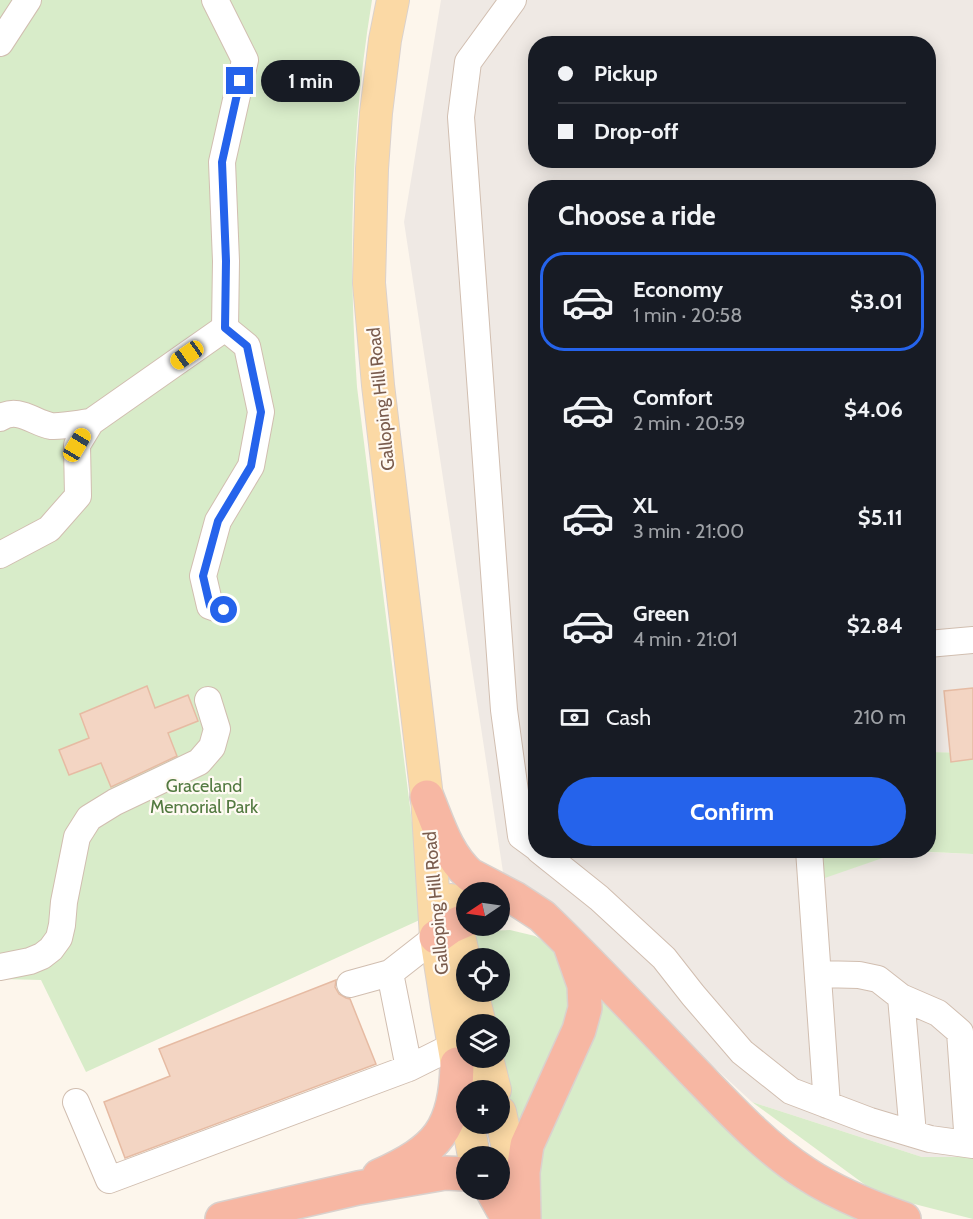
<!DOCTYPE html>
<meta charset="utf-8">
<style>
:root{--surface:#171b24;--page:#242831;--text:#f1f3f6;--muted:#9ea1a6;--line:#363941;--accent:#2563eb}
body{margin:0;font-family:Cabin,sans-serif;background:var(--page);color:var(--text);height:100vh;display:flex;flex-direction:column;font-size:22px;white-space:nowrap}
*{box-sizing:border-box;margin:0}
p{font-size:20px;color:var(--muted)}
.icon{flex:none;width:33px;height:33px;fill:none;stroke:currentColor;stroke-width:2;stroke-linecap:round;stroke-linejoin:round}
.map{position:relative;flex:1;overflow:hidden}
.side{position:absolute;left:528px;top:180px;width:408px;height:678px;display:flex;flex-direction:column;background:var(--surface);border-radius:24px;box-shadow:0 3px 15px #0003}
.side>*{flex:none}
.banner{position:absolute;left:528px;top:36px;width:408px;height:132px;border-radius:24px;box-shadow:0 3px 15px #0003;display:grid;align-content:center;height:132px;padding:0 30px;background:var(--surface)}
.needle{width:39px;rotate:257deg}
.controls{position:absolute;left:456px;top:882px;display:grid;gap:12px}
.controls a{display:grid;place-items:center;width:54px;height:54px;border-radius:50%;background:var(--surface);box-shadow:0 3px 15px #0003;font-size:30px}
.end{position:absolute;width:27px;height:27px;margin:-14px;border:8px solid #2563eb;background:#fff;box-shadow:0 0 0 3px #fff}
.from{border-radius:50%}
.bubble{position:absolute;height:42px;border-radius:21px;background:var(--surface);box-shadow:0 3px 15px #0003;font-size:20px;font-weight:800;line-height:42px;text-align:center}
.car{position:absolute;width:18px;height:36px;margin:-18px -9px;border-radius:8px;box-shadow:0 0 4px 2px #0007;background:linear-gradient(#f5c518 24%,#345 0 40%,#f5c518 0 76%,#345 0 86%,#f5c518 0)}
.banner b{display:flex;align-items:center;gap:21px;height:57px;font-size:22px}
.banner b+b{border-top:2px solid var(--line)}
.banner i{width:15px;height:15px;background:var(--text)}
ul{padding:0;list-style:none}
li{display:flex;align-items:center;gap:18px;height:99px;margin:0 12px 9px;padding:0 18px;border:3px solid transparent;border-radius:24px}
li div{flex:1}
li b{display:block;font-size:22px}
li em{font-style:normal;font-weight:800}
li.current{border-color:var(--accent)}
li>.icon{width:54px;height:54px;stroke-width:1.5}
h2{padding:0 30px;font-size:27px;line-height:72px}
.pay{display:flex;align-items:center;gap:15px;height:66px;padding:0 30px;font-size:22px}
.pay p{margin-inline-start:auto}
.action{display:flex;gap:12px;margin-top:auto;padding:12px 30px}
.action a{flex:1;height:69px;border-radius:36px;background:var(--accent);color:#fff;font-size:24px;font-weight:800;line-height:69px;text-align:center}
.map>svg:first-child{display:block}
</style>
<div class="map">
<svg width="973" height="1219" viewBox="0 0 973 1219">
<rect width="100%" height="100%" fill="#fdf6ec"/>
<!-- industrial -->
<path fill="#efe9e4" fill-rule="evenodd" d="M 441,0 L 973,0 L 973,753 L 929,752 L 928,188 L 536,188 L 536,850 L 817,851 L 819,879 L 903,851 L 973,854 L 973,1157 L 922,1157 L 752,1102 L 503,872 L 404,222 ZM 536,44 L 928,44 L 928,160 L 536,160 Z"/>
<!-- green -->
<path fill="#d8ecc9" d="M 0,0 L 372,0 C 351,128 348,258 357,387 L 424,918 L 86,1072 L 41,980 L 0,979 Z
M 929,752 L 973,753 L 973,854 L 910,851 L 928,850 Z
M 817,850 L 903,851 L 819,880 Z
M 510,930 L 535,936 L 558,950 L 578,1005 L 523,1124 L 515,1119 L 508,1096 L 500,1058 L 500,1024 L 491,1024 L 484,992 L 500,992 L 500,958 L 476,958 L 473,935 L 486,931 Z
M 603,997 L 871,1219 L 536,1219 L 533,1157 L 595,999 Z
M 752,1102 L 922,1157 L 973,1157 L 973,1219 L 879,1195 Z"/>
<!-- building -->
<path fill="#f3d5c3" stroke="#e6bba3" stroke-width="1.5" d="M 147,686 L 155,708 L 188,695 L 198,721 L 168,733 L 177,756 L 111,787 L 101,763 L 69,775 L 59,750 L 89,738 L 80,714 Z
M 973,688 L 973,759 L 951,762 L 944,691 Z
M 336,980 L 335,987 L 339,994 L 346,998 L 350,999 L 376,1064 L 125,1158 L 104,1102 L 170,1076 L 159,1049 Z"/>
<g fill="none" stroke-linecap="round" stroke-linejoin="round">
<defs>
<path id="minor" d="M 215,0 L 245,60 L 222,162 L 226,261 L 225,328
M 513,0 L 468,62 L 461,117 L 504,710 L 521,836 L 536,847
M 0,43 L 28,0
M 0,418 C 18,406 34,423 51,426 C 61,427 81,423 91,422
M 0,555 L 49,529 L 78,496 L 77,445 L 91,422 L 225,328 L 247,346 L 261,412 L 251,466 L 218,521 L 203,576 L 210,606 L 224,611
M 928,644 L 973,640
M 539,850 L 599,898 L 664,958 L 693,995 L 742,1052 L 791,1091 L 870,1121 L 930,1139 L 973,1145
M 809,850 L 827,1105
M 0,967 L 30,961 L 42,956 L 51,949 L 59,938 L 62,925 L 64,902 L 77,837 L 89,818 L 115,802 L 199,762 L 212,747 L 217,729 L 208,700
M 818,974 L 859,975 L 878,979 L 901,997 L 913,1134
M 350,984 L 390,973 L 436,937
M 901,997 L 938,1013 L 960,1032 L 968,1144
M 409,1068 L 453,1046
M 76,1102 L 109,1180 L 409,1068 L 390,973"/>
<path id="major" d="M 393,0 L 385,40 L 376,113 L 372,169 L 369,283 L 378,385 L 427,797 L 436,937 L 447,1007 L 466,1116
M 451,900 L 466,967
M 472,992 L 480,1024
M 487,1058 L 495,1090
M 500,1112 L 518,1194
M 468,1124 L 474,1156"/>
<path id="highway" d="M 427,797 C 438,824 447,855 470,875 L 516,899 L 542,916 C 593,965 642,1018 691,1069 C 727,1106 762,1145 805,1173 C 835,1193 870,1207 904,1219
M 436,937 L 450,927 L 466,920
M 379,1176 C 437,1150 456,1129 457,1064
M 492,1190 L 502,1208 L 510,1219
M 222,1219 L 358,1188 L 445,1173 L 466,1174
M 524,1219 L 523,1172 L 527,1145 L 579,1030 L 585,1008 L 584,985 L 571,948"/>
</defs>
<!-- minor casing -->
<use href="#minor" stroke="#d1beb0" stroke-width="28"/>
<!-- major casing -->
<use href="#major" stroke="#dad1cd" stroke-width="34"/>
<!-- highway casing -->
<use href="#highway" stroke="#dad1cd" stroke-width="36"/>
<!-- minor -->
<use href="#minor" stroke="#fff" stroke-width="26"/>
<!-- major -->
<use href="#major" stroke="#fbd9a5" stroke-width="32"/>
<!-- highway -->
<use href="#highway" stroke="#f7b7a3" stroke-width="33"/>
</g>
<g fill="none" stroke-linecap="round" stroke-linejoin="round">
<!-- route -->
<path stroke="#2563eb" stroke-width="8" d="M 224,610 L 210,606 L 203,576 L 218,521 L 251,466 L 261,412 L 247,346 L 225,328 L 226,261 L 222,162 L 240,81"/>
</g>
<g text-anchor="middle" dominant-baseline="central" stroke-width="4.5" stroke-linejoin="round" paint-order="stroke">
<!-- street labels -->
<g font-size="18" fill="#7a5c4d" stroke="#fffaf3">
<text transform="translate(381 399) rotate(-96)">Galloping Hill Road</text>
<text transform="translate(436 903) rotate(-95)">Galloping Hill Road</text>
</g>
<!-- park labels -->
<g font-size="18" fill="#537a41" stroke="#fffaf3">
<text x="204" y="786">Graceland<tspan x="204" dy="21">Memorial Park</tspan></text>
</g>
</g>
</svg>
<div class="controls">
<a><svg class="needle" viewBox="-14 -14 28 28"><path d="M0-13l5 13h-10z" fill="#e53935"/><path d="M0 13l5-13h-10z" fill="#9ea1a6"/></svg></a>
<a><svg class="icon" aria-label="locate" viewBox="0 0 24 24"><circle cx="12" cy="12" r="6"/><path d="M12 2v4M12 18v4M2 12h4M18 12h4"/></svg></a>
<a><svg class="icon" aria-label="layers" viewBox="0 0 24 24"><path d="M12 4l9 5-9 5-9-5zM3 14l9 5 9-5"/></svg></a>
<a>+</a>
<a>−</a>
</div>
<i class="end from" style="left:224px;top:610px"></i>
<i class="end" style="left:240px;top:81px"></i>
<div class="bubble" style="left:261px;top:60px;width:99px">1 min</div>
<i class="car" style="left:187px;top:355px;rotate:235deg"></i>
<i class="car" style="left:77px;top:445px;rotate:31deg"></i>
<div class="banner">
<b><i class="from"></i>Pickup</b>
<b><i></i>Drop-off</b>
</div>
<section class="side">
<h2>Choose a ride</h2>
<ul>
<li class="current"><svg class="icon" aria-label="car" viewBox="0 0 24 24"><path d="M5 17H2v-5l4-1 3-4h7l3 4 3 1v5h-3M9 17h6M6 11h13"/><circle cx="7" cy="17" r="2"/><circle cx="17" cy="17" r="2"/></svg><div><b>Economy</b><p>1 min · 20:58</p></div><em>$3.01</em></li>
<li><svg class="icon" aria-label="car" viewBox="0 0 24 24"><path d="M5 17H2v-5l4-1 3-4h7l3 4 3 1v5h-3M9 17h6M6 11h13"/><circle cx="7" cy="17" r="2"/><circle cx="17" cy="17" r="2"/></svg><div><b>Comfort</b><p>2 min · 20:59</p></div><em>$4.06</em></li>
<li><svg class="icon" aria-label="car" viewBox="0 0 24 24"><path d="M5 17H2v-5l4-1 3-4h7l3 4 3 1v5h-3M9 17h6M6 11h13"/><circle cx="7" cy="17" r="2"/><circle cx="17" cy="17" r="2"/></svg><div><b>XL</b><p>3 min · 21:00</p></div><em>$5.11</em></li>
<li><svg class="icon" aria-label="car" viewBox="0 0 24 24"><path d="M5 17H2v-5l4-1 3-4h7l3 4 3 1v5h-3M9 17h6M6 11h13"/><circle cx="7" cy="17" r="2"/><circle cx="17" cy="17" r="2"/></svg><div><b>Green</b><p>4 min · 21:01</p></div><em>$2.84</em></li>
</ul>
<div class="pay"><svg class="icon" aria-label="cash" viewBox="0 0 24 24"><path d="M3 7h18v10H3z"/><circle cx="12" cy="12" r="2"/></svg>Cash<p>210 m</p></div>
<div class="action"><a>Confirm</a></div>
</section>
</div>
